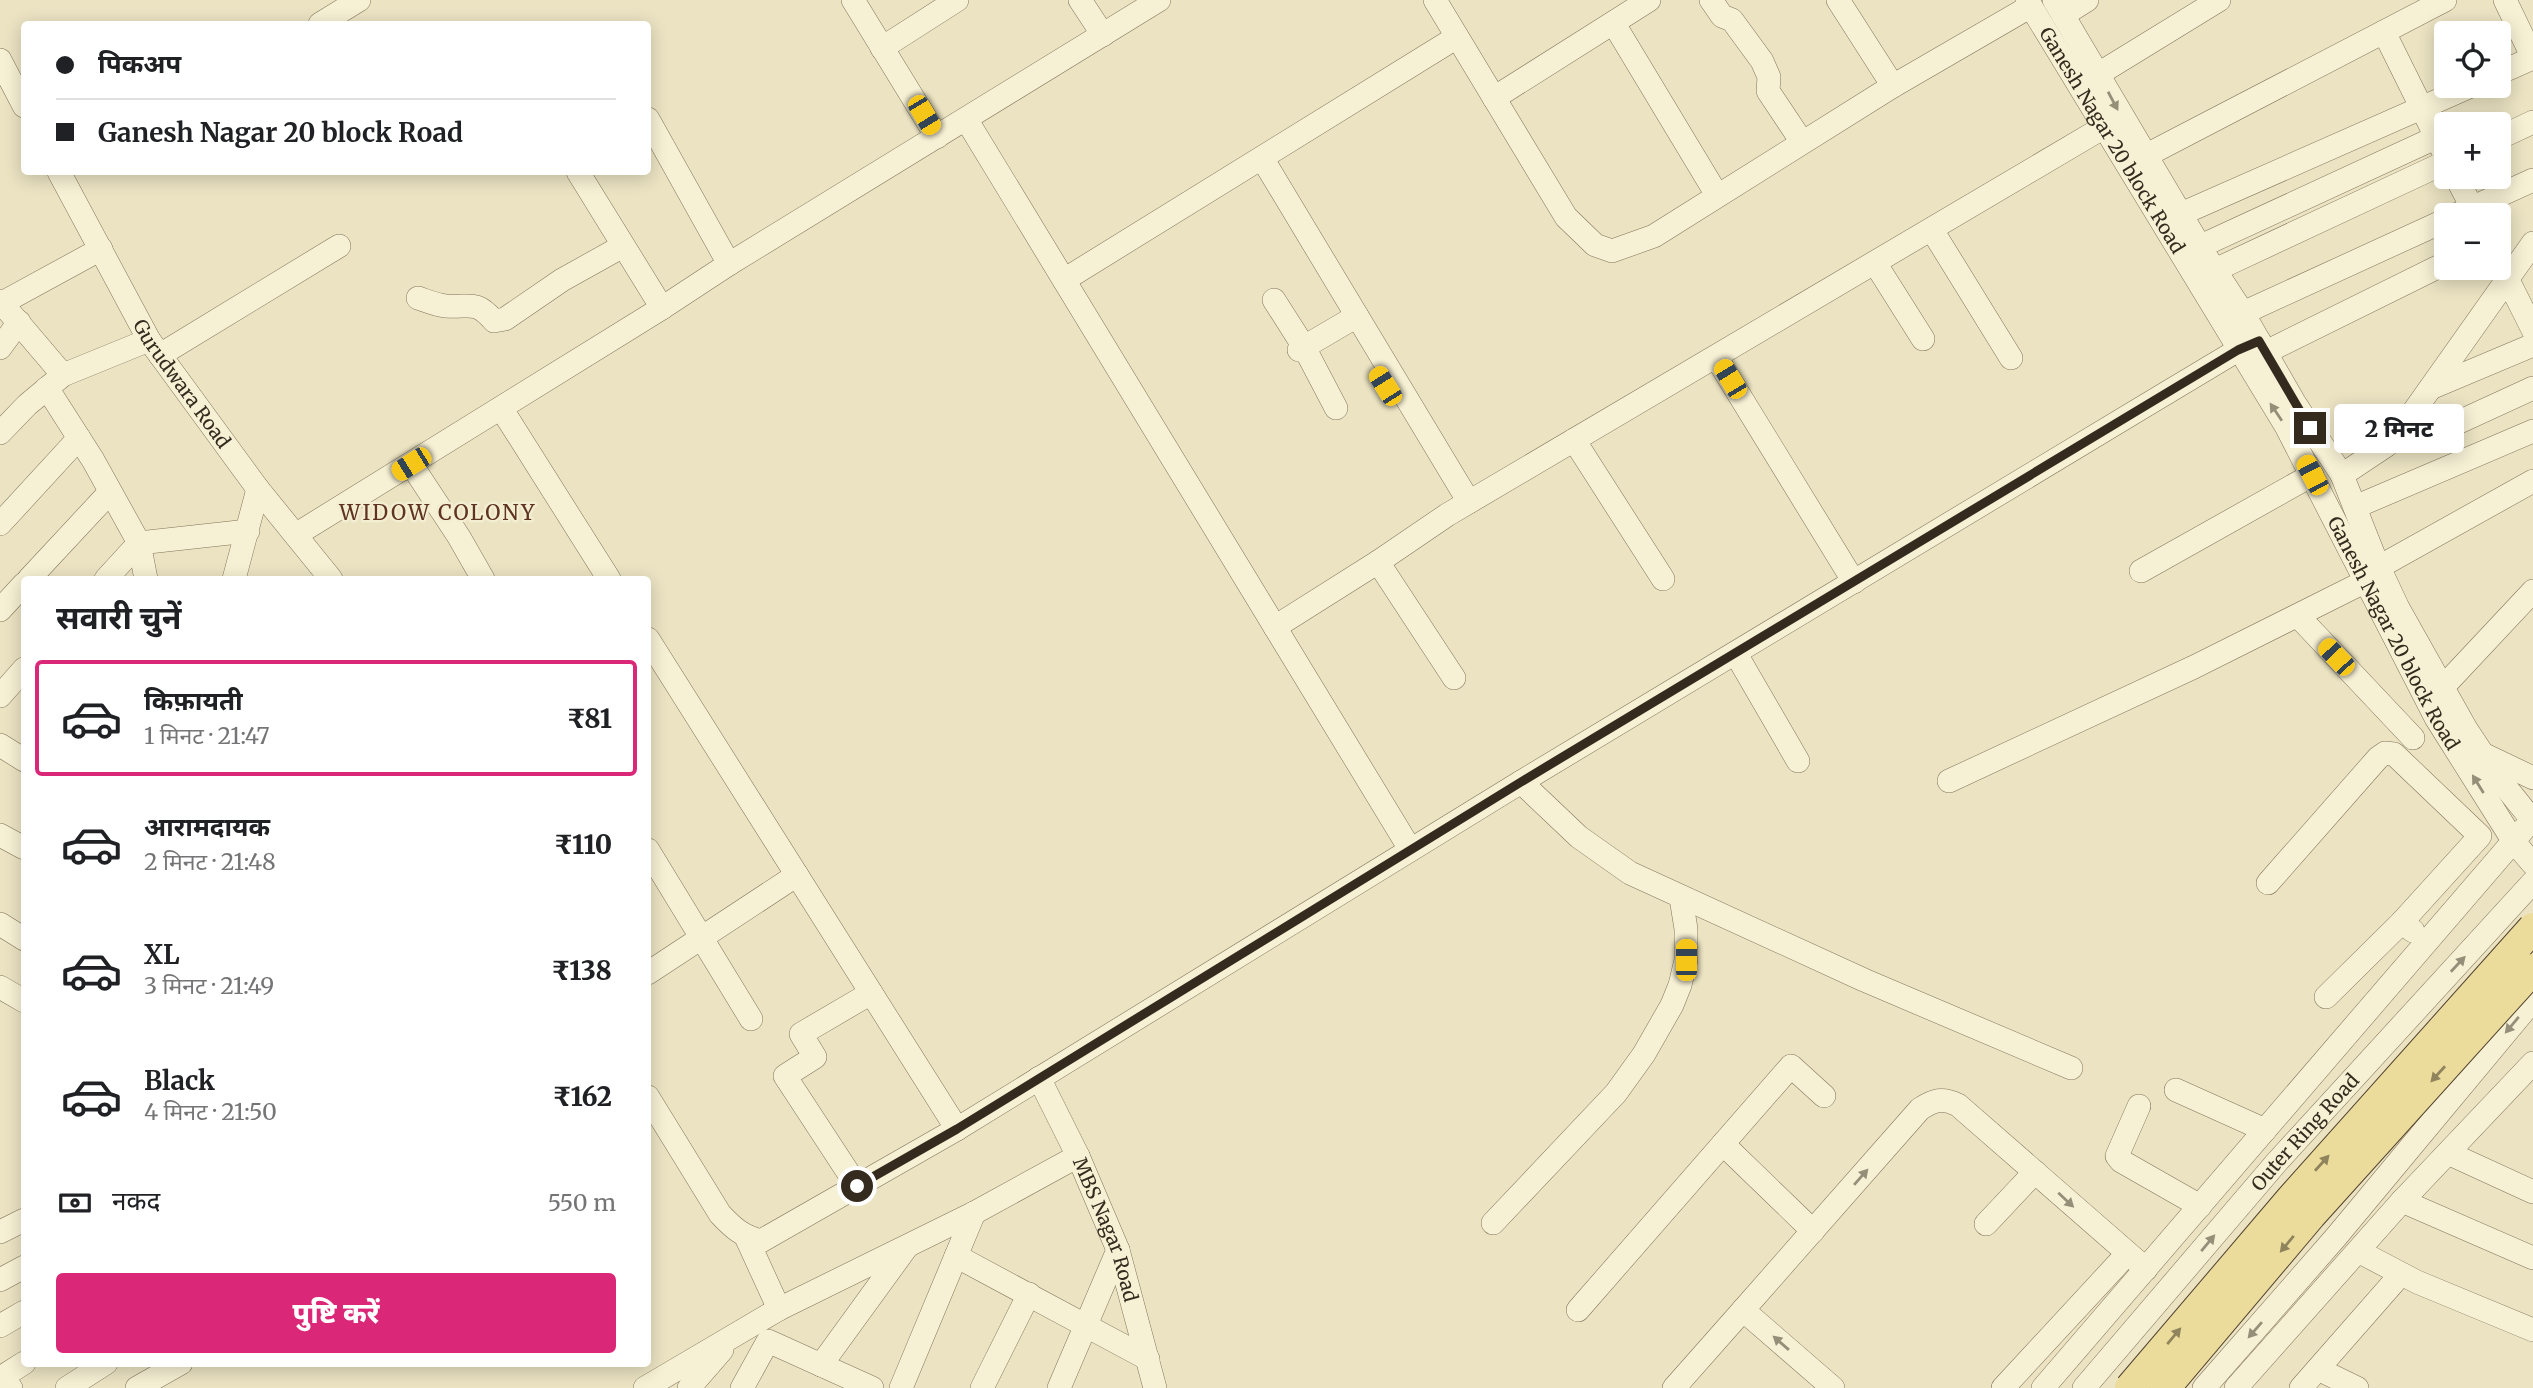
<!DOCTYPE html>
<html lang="hi">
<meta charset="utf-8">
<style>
:root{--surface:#fff;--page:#f2f2f2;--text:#202124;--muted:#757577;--line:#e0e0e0;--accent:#db2777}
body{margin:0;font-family:Merriweather,"Noto Sans Devanagari",serif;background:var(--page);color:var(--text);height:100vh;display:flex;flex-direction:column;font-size:26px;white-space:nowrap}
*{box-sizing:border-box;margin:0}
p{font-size:23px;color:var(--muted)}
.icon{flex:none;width:38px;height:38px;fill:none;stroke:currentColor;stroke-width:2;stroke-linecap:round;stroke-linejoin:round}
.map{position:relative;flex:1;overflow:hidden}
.panel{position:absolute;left:21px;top:576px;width:630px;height:791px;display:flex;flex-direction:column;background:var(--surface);border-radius:7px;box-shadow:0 4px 18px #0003}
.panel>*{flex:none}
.top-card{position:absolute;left:21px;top:21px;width:630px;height:154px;border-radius:7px;box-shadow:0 4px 18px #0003;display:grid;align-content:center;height:154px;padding:0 35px;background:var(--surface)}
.fabs{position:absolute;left:2434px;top:21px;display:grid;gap:14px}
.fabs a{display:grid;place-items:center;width:77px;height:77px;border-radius:7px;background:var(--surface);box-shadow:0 4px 18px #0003;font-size:35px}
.end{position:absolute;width:32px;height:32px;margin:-16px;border:9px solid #342b1e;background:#fff;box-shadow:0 0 0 4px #fff}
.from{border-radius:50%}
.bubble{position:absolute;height:49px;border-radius:7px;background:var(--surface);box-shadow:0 4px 18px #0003;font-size:23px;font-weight:800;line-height:49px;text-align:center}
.car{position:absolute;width:21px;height:42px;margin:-21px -10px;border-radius:9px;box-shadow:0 0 5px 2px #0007;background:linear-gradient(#f5c518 24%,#345 0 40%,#f5c518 0 76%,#345 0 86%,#f5c518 0)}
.top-card b{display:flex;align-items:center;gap:24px;height:66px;font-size:26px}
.top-card b+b{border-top:2px solid var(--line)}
.top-card i{width:18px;height:18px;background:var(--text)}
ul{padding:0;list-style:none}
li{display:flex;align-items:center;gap:21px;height:116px;margin:0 14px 10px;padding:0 21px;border:4px solid transparent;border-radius:7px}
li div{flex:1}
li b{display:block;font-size:26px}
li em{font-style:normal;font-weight:800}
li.selected{border-color:var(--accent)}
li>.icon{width:63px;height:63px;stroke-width:1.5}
h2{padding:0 35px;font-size:32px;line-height:84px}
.pay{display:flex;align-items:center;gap:18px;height:77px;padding:0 35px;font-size:26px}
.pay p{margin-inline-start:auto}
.button{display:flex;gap:14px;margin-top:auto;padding:14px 35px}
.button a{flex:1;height:80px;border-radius:7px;background:var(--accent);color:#fff;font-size:28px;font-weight:800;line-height:80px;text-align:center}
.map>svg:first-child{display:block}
</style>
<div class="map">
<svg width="2533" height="1388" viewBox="0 0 2533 1388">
<rect width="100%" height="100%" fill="#ebe3c2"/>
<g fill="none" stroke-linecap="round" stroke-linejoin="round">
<defs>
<g id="minor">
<path d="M 853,0 L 937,137"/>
<path d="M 1080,0 L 1103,35"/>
<path d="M 1435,0 L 1566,217 L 1595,245 L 1612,251 L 1654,236 L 1893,86 L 2031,6"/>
<path d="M 1711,0 L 1722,16 L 1732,20 L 1762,61 L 1769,77 L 1768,91 L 1802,142"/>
<path d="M 1838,0 L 1893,86"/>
<path id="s1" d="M 2027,0 L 2286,426 L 2436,718 L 2514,842 L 2533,864"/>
<path d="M 2054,0 L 2205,255 L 2243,313 L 2294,402 L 2342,475 L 2376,561 L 2398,608 L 2466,729 L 2500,780 L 2533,821"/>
<path d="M 2505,0 L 2533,58"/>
<path d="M 2063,15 L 2087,0"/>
<path d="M 320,24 L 359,0"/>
<path d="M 1614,24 L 1717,195"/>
<path d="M 2384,32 L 2443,151"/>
<path d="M 882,48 L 957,0"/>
<path d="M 0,60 L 24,106"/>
<path d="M 2499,73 L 2533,58"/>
<path d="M 2087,81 L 2219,0"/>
<path d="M 1494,98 L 1649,0"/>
<path d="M 648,119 L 729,264"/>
<path d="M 966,119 L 1410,849"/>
<path d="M 2499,138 L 2533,122"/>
<path d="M 2145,156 L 2445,0"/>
<path d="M 1262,158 L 1469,502"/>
<path id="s2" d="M 59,172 L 149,340 L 258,489 L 331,579"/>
<path d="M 578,172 L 662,308"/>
<path d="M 2456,177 L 2476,215"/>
<path d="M 2181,214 L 2471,86"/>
<path d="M 2456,215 L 2533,180"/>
<path d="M 1932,230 L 2011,358"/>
<path d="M 2201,246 L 2437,137"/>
<path d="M 2499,262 L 2533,330"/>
<path d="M 1875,263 L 1923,339"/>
<path d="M 2215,270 L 2446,162"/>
<path d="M 1064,280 L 1457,37"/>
<path d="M 418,298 C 427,301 436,305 446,306 C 470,308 475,299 494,321 L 505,319 L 562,280 L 623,246"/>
<path d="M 1274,300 L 1304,347 L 1336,408"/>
<path d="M 0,301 L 63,375"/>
<path d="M 2,303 L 101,249"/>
<path d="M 2243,313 L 2446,220"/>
<path d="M 0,348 L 19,322"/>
<path d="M 1299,350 L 1357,316"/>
<path d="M 2266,352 L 2446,263"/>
<path d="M 160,355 L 339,246"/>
<path d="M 1716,357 L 1854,582"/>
<path d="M 47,388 L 93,460 L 139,543 L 146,579"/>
<path d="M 2431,388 L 2533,345"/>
<path d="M 501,408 L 609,579"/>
<path d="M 2446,428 L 2533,388"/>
<path d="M 0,433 L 27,405 L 63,375 L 149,340"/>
<path d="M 1574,440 L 1663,579"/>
<path d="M 411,464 L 459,537 L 483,579"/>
<path d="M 2342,475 L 2387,445 L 2412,414 L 2533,243"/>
<path d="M 2355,507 L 2533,431"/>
<path d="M 0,524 L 79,438"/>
<path d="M 297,534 L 662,308 L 729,264 L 1159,0"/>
<path d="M 1378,562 L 1454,678"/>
<path d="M 2379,567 L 2533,481"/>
<path d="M 2141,571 L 2312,475"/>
<path d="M 29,579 L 110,492"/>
<path d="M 106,579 L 139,543 L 248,531"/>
<path d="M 234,579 L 258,489"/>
<path d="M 0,610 L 24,584"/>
<path d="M 2298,616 L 2413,738"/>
<path d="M 1275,627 L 1378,562 L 1447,515 L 2104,127"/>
<path d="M 648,639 L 957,1129"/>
<path d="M 1736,654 L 1798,761"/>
<path d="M 2443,687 L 2533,591"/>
<path d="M 0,696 L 24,669"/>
<path d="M 0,745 L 24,760"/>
<path d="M 2483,754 L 2533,778"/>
<path d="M 1949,781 L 2194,667 L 2366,581"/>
<path d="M 1521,782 L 1579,837 L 1630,873 L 1864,980 L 2071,1068"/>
<path d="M 0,835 L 24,848"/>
<path d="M 648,850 L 751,1019"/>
<path d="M 2268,883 L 2378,758 L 2385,753 L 2394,754 L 2480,836 L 2402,922"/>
<path d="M 0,924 L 24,939"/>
<path d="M 648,973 L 797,875"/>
<path d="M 0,987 L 24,1001"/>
<path d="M 2326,997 L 2402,922 L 2413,931"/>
<path id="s3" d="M 1039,1078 L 1078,1156 L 1118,1250 L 1155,1388"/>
<path d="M 2176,1090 L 2265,1130"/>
<path d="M 648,1097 L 720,1214 C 733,1228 742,1236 761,1241 L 957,1129 L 1521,782 L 2143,407 L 2238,350 L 2259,341"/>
<path d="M 2139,1106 L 2117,1156 L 2121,1161 L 2200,1206"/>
<path d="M 1723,1144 L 1813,1231"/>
<path d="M 2448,1153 L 2533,1192"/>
<path d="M 857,1186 L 785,1076 L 815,1057 L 801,1034 L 871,993"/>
<path d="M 2402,1201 L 2533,1258"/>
<path d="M 1493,1223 L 1616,1093 L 1644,1054 L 1672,1005 L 1680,985 L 1686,960 L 1686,929 L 1681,898"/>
<path d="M 1986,1224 L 2035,1172"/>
<path d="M 0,1232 L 24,1220"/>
<path d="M 746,1237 L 779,1309"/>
<path d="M 2358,1251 L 2417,1282 L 2533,1330"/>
<path d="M 956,1256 L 1148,1359"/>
<path d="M 0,1280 L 24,1267"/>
<path d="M 1578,1310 L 1791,1066 L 1824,1096"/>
<path d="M 0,1326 L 24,1312"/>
<path d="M 821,1365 L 906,1248"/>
<path d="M 2318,1369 L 2357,1388"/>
<path d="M 11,1388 L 2,1377 L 24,1363"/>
<path d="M 67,1388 L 106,1363"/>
<path d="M 137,1388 L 181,1363"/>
<path d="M 645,1388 L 779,1309 L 974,1213 L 1078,1156"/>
<path d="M 689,1388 L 722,1350"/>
<path d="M 742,1388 L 768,1341 L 872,1388"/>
<path d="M 901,1388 L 974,1213"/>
<path d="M 982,1388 L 1029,1294"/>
<path d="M 1059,1388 L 1118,1250"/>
<path d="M 1674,1388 L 1743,1310"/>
<path d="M 1833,1388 L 1743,1310 L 1920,1109 C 1934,1100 1942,1097 1958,1105 L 2146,1269"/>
<path d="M 2003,1388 L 2127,1254"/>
<path d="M 2043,1388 L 2523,830"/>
<path id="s4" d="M 2084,1388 L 2276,1163 L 2533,882"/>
<path d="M 2204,1388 L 2336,1237 L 2533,1000"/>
<path d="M 2236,1388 L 2402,1201 L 2533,1063"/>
<path d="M 2301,1388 L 2401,1274"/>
</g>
</defs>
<!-- minor casing -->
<use href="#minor" stroke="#83745a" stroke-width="24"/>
<!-- minor -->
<use href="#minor" stroke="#f6f0d4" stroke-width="23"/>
<defs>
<path id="major-bridge" d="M 2130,1388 L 2291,1199 L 2533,928
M 2165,1388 L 2311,1215 L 2533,969"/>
</defs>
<!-- major-bridge casing -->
<use href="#major-bridge" stroke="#51422e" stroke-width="32" stroke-linecap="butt"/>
<!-- major-bridge -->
<use href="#major-bridge" stroke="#ecdc9c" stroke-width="30"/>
</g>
<!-- one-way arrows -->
<defs><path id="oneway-solid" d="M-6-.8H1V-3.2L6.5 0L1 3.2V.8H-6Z" transform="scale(1.75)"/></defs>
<g fill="#958e79">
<use href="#oneway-solid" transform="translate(2113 101) rotate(62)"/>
<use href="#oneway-solid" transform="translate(2276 412) rotate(-124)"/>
<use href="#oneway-solid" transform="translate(2478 784) rotate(-122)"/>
<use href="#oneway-solid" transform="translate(2458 964) rotate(-47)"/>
<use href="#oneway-solid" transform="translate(2512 1025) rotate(130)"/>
<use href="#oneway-solid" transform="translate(1861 1177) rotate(-49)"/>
<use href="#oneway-solid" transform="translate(2066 1200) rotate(43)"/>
<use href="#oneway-solid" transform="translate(2208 1243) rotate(-50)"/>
<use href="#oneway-solid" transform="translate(2255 1330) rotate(131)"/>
<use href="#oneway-solid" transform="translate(1781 1343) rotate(-139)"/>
</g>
<g fill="#90845d">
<use href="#oneway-solid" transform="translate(2438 1074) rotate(132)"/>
<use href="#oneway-solid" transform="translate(2322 1163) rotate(-48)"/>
<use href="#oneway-solid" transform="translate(2287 1244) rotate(130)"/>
<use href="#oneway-solid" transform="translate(2174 1336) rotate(-50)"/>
</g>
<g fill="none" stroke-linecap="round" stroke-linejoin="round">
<!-- route -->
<path stroke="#342b1e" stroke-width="9" d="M 857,1186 L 957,1129 L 1521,782 L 2238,350 L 2259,341 L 2310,428"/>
</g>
<g text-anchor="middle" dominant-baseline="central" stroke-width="5" stroke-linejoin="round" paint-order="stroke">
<!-- street labels -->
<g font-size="19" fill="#342b1e" stroke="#f3edd1">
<text stroke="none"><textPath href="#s1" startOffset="164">Ganesh Nagar 20 block Road</textPath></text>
<text stroke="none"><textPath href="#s2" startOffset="245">Gurudwara Road</textPath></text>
<text stroke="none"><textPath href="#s1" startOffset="732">Ganesh Nagar 20 block Road</textPath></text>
<text stroke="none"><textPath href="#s4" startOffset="338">Outer Ring Road</textPath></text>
<text stroke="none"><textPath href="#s3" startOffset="166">MBS Nagar Road</textPath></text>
</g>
<!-- neighbourhood labels -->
<g font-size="21" letter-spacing="2" fill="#5e3320" stroke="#f3edd1">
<text x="438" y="512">WIDOW COLONY</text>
</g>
</g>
</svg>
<div class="fabs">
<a><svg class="icon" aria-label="locate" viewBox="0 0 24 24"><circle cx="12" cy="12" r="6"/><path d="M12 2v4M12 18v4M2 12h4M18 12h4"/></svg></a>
<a>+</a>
<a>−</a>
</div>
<i class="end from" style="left:857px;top:1186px"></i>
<i class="end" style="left:2310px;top:428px"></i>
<div class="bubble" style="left:2334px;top:404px;width:130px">2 मिनट</div>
<i class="car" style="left:924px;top:115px;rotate:149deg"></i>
<i class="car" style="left:1730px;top:379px;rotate:329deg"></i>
<i class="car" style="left:1385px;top:386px;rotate:328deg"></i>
<i class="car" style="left:411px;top:464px;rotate:238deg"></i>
<i class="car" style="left:2312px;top:475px;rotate:332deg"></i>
<i class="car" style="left:2336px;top:657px;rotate:317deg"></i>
<i class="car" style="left:1686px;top:960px;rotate:0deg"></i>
<div class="top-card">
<b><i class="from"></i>पिकअप</b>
<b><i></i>Ganesh Nagar 20 block Road</b>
</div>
<section class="panel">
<h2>सवारी चुनें</h2>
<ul>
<li class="selected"><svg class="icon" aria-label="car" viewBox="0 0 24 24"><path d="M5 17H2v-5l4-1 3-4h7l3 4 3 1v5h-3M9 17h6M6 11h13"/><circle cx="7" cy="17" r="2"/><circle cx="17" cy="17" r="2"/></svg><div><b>किफ़ायती</b><p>1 मिनट · 21:47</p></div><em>₹81</em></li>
<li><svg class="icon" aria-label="car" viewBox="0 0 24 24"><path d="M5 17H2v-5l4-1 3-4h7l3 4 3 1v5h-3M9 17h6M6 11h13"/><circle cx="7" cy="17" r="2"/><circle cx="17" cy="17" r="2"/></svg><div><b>आरामदायक</b><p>2 मिनट · 21:48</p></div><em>₹110</em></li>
<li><svg class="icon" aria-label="car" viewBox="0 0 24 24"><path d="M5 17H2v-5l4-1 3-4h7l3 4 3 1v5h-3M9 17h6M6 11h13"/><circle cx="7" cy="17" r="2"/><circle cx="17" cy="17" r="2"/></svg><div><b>XL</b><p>3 मिनट · 21:49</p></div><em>₹138</em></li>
<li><svg class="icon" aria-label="car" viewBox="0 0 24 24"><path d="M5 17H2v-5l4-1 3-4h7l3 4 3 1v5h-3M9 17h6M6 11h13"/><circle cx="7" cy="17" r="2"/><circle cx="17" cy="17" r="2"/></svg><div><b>Black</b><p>4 मिनट · 21:50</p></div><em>₹162</em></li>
</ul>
<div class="pay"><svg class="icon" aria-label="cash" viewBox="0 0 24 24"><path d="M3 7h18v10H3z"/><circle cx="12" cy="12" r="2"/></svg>नकद<p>550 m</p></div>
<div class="button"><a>पुष्टि करें</a></div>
</section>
</div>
